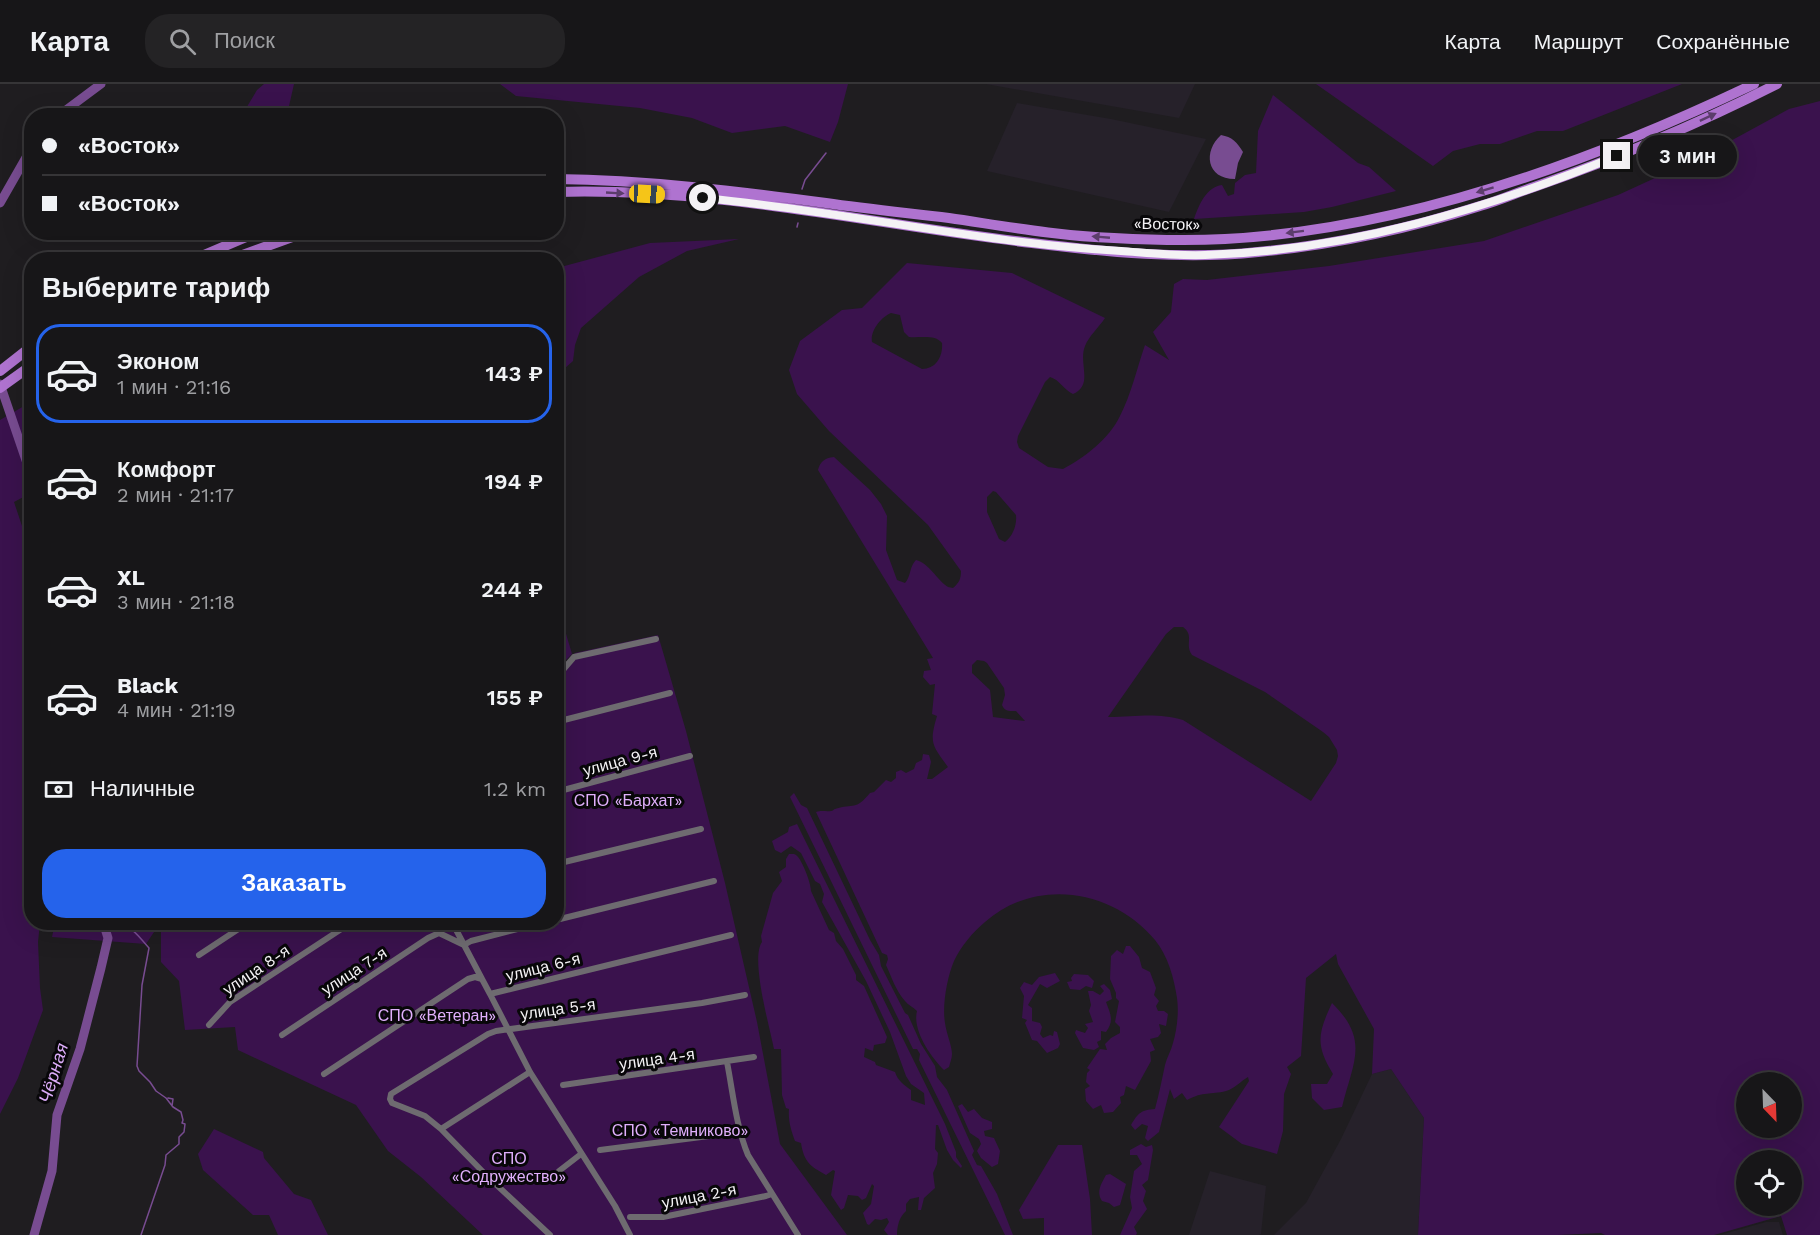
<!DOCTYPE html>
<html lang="ru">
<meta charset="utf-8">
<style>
:root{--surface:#171618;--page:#242325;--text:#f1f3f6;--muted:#9e9fa2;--line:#363537;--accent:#2563eb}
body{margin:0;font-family:"Work Sans",sans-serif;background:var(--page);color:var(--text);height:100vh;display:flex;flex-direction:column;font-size:22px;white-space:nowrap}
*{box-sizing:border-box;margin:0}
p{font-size:20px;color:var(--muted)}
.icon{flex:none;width:33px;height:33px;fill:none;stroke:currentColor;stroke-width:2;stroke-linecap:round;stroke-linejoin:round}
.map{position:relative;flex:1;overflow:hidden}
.details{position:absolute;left:24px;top:168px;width:540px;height:678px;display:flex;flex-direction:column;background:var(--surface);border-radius:24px;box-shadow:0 6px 24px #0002,0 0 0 2px var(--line)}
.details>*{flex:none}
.banner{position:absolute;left:24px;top:24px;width:540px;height:132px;border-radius:24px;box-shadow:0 6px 24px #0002,0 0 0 2px var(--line);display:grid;align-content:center;height:132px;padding:0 18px;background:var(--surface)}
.needle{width:39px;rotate:157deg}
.tools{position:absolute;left:1736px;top:988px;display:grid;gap:12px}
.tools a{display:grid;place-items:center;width:66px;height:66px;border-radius:50%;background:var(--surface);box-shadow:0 6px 24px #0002,0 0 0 2px var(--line);font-size:30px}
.end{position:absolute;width:27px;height:27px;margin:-14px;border:8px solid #f4f2f5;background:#111;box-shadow:0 0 0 3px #111}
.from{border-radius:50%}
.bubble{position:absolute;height:42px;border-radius:21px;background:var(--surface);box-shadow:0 6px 24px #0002,0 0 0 2px var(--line);font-size:20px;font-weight:600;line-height:42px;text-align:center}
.car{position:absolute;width:18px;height:36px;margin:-18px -9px;border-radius:8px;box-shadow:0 0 4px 2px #0007;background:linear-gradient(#f5c518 24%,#345 0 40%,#f5c518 0 76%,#345 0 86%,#f5c518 0)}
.banner b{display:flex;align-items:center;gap:21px;height:57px;font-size:22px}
.banner b+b{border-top:2px solid var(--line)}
.banner i{width:15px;height:15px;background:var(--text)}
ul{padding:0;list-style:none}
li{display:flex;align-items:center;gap:18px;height:99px;margin:0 12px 9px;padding:0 6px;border:3px solid transparent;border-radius:24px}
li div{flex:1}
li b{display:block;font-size:22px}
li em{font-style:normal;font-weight:600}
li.on{border-color:var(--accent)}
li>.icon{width:54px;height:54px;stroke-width:1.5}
h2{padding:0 18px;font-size:27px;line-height:72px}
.pay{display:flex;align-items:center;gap:15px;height:66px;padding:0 18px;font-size:22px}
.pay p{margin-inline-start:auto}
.action{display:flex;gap:12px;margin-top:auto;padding:12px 18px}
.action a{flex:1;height:69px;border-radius:24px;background:var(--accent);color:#fff;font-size:24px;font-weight:600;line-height:69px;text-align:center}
header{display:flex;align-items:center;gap:36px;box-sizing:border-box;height:84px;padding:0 30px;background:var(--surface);border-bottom:2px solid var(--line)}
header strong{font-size:28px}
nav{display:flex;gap:33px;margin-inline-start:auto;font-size:21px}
.search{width:420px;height:54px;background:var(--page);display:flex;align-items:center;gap:15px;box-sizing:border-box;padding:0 21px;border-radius:24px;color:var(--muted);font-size:22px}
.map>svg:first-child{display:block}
</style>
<header>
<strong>Карта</strong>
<div class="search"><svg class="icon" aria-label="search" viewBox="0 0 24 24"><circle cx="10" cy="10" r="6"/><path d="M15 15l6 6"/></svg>Поиск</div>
<nav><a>Карта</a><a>Маршрут</a><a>Сохранённые</a></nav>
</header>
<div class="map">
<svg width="1820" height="1151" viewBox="0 0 1820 1151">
<rect width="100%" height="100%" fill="#1f1d20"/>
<!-- built -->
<path fill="#26212a" d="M 986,0 L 1195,0 L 1179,34 Z
M 1017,19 L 1111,35 L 1206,55 L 1169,128 L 987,87 Z
M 1391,985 L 1424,1034 L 1418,1151 L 1274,1151 L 1306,1119 L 1341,1055 L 1372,990 Z
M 1210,1087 L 1266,1102 L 1261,1150 L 1259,1151 L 1189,1151 Z
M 1766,1138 L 1779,1138 L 1783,1151 L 1720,1151 Z"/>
<!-- green -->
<path fill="#3a124d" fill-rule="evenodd" d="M 264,0 L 294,0 L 287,31 L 242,31 L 257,6 Z
M 500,0 L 848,0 L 838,38 L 830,58 L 785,42 L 732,49 L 692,34 L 640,24 L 516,12 Z
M 1316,0 L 1682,0 L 1563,47 L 1537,47 L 1500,60 L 1480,60 L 1453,67 L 1433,82 Z
M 1273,11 L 1358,79 L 1369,83 L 1396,107 L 1332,123 L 1304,128 L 1194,135 C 1199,121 1206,103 1222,101 L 1228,112 L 1234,110 L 1235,99 L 1245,91 L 1256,89 L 1258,47 Z
M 1820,17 L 1820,1151 L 1787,1151 L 1781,1132 L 1714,1151 L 1605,1151 L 1601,1149 L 1558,1151 L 1418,1151 L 1424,1034 L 1391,985 L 1372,990 L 1374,945 L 1338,880 L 1336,870 L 1306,894 L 1301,972 L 1287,983 L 1291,990 L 1284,1010 L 1283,1047 L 1277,1070 L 1242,1060 L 1219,1043 L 1249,997 L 1248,993 C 1241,997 1234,1005 1226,1007 C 1210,1011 1204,1007 1187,1016 L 1182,1009 L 1174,1015 L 1170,1005 L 1159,1048 L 1148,1057 L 1145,1054 L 1148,1042 L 1142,1040 L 1135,1046 L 1131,1041 C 1138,1029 1141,1026 1155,1025 C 1159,1010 1162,995 1165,981 C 1167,973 1171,967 1173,959 C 1177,946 1179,928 1177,914 C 1174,894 1168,872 1155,856 C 1113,805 1036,793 985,838 C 973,848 961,862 954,877 C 947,893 942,922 945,939 C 946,948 952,962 952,970 C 952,974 950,979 949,983 L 944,986 C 931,973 912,946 917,927 C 913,923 908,921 905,917 C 896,907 891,892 886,881 L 888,875 L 887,871 L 882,869 L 816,728 C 822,726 826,728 831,727 C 833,727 834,725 835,725 C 854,719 855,727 870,709 L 874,708 L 886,696 L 891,698 L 896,694 L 896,688 L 901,686 L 906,689 L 914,685 L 916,679 L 922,676 L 923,670 L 929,671 L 931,678 L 927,695 L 932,695 L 948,683 C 932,661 929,659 937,632 L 932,630 L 935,600 L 930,601 L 923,593 L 924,587 L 931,586 L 927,575 L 933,574 L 818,386 C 820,378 824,374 834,373 L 870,406 L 881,420 L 887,432 L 886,466 L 897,496 L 905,499 C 911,493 909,483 916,476 C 929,479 937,496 948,503 L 953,504 C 959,499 961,495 961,487 L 928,441 L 829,347 L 797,310 L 789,286 L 800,257 L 842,226 L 862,224 L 907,179 L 1012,189 L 1105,234 C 1099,243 1089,252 1085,262 C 1078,279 1094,301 1073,310 C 1064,306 1060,296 1050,293 L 1045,298 L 1018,352 L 1017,358 L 1019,364 L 1048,383 L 1063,385 C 1084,374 1109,355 1120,332 C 1131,311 1137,284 1145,261 L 1169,276 L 1153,248 L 1171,228 L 1174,200 L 1183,195 L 1207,196 L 1329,182 L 1484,157 L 1618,111 L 1703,72 L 1789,25 ZM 891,229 L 900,231 L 904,248 L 909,253 C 921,254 935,250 942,259 C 943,273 936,285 922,285 L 872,258 C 870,247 881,233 891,229 ZM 993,407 L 996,408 L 1016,431 C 1017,441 1013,452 1005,458 L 999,455 L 987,428 L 987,413 ZM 1174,543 L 1183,543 C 1195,552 1184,560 1192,571 L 1265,608 L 1323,648 L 1329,653 L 1337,666 L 1338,672 L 1336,679 L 1311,717 L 1183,636 C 1155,628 1136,633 1108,633 L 1166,550 ZM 977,576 L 984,577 L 987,579 L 1004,604 L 1005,611 L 1002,621 C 1005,628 1009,627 1016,627 L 1025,637 L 993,633 L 990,606 L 972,589 L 972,581 ZM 1746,999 L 1791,999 L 1791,1044 L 1746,1044 ZM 1746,1077 L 1791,1077 L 1791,1122 L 1746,1122 Z
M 739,155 L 687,167 L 639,193 L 581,244 L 575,261 L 573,277 L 557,291 L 557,184 L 650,159 Z
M 31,318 L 31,409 L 14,418 L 31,469 L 32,838 L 40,839 L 38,858 L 40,904 L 43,926 L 18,994 L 0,1030 L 0,336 Z
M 556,528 L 564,543 L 572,570 L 557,585 Z
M 658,551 L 686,647 L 725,799 L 757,938 L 780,1060 L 847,1151 L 483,1151 L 421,1093 L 388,1067 L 356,1021 L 238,966 L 235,943 L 185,946 L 179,897 L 161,878 L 161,839 L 556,838 L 557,588 L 575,569 Z
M 794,709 L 801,721 L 807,724 L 870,856 L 879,871 L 881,882 L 905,929 L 908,931 L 921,960 L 935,982 L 937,993 L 947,1006 L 974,1067 L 972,1071 L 977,1081 L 981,1082 L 997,1110 L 1013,1151 L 1005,1151 L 919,976 L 920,970 L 917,965 L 913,965 L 790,713 Z
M 797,740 L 945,1040 L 956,1068 L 956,1073 L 962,1082 L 961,1084 L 953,1076 L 947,1066 L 938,1041 L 936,1041 L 935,1065 L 938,1069 L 937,1080 L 933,1089 L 935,1104 L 924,1114 L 921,1126 L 918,1126 L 919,1113 L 910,1115 L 906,1120 L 906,1127 C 899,1133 897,1143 897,1151 L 888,1151 L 884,1146 L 889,1138 L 887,1134 L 881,1136 L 875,1135 L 869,1141 L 867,1140 L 863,1129 L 871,1120 L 874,1102 L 872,1100 L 866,1114 L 862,1116 L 858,1112 L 848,1111 L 844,1124 L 841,1126 L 831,1111 L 835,1087 L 833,1086 L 826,1091 C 810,1082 804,1078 801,1059 L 795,1057 C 791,1046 788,1037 789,1025 L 786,1024 L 782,1011 L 781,965 L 774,965 C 770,944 750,875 762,858 L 761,852 L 773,809 L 782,797 L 779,788 L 786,783 L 786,775 L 789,770 C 793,770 795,769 798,773 C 803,779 811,799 811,807 L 829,846 L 834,849 L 836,857 L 843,865 L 856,891 L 856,896 L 864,902 L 887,953 L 885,959 L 874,961 L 873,967 L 865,964 L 864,973 L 875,978 L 876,981 L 895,988 C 898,997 904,1001 911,1006 L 911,1016 L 925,1021 L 924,1009 L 911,1000 L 906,992 L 890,948 L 866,897 L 822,818 L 824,810 L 820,800 L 815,797 L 801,769 L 791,762 L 781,769 L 775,766 L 772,757 L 788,748 L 789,743 Z
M 55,839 L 55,838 L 160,839 L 146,860 L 52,853 Z
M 1126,862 L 1130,862 L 1139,873 L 1142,884 L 1150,888 L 1156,904 L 1154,911 L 1159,917 L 1156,922 L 1158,927 L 1164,927 L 1168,930 L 1166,942 L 1159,940 L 1161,949 L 1158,953 L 1150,955 L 1155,966 L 1150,968 L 1151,977 L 1135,1006 L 1126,1002 L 1124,1011 L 1120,1013 L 1121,1019 L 1113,1028 L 1104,1029 L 1101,1021 L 1093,1025 L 1086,1017 L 1085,1005 L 1090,1002 L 1086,998 L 1087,989 L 1090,986 L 1087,984 L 1100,965 L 1107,966 L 1105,960 L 1111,954 L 1120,949 L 1120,943 L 1115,938 L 1119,917 L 1116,914 L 1116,909 L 1110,895 L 1111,872 L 1117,866 L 1123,870 Z
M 1055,889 L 1060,897 L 1047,904 L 1040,900 L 1028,921 L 1032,924 L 1032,937 L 1040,939 L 1042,943 L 1040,950 L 1043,954 L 1050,951 L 1053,952 L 1054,947 L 1057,948 L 1060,960 L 1058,964 L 1047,969 L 1037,957 L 1032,956 L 1025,939 L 1027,936 L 1022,934 L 1024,912 L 1020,904 L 1024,898 L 1032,901 L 1039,893 Z
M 1074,890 L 1088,891 L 1094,897 L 1092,904 L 1086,902 L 1080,906 L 1070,905 L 1067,898 L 1072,897 L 1071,894 Z
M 1104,900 L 1110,906 L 1112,915 L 1106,918 C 1111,931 1114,937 1106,948 L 1101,947 L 1101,956 L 1097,958 L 1099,963 L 1094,966 L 1083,964 L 1075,949 L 1076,946 L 1085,949 L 1088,944 L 1085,940 L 1093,938 L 1089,927 L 1091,921 L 1088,907 L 1093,907 L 1100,911 L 1104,907 L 1100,902 Z
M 1332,919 C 1370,956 1353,978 1342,1023 L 1324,1026 L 1312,1014 L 1311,1000 L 1327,1000 L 1333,990 C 1315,961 1318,949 1332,919 Z
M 962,1020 L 968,1028 L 974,1025 L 982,1034 L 992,1038 L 992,1045 L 984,1047 L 985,1052 L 994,1054 L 1000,1067 L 998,1080 L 992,1083 L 981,1074 L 977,1067 L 981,1060 L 979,1055 L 970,1049 L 958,1022 Z
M 214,1045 L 263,1068 L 264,1074 L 294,1110 L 311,1116 L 328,1151 L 278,1151 L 269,1131 L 253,1131 L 203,1086 L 198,1070 Z
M 1141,1060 L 1146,1063 L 1152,1061 L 1153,1066 L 1148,1096 L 1142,1101 L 1146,1107 L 1143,1117 L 1147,1125 L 1134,1143 L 1137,1149 L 1136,1151 L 1120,1151 L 1132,1124 L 1130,1113 L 1134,1087 L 1142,1080 L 1137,1071 L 1130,1071 L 1130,1066 Z
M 1058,1061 L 1082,1061 L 1090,1115 L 1092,1151 L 1044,1151 L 1044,1134 L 1023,1135 L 1019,1126 Z
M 1110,1090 L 1126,1100 L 1120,1121 L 1114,1123 L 1109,1119 L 1102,1117 C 1096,1108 1101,1100 1106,1091 Z"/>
<!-- water -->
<path fill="#784c91" d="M 1221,51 C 1232,53 1237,58 1243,68 L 1238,79 L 1235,95 C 1206,95 1203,67 1221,51 Z"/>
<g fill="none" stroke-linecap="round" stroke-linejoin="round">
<!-- stream -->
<path stroke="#784c91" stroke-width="1.5" d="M 802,105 L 805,96 L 826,69
M 797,143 L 798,139
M 104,841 C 132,839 132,845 149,864 L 142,901 L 137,982 L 139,987 L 150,998 L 156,1007 L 166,1014 L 173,1023 L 181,1028 L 183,1036 L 182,1039 L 185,1040 L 184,1048 L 179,1053 L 179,1060 L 166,1071 L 165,1081 L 141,1151
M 168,1014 L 173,1015 L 172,1022"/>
<!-- river -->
<path stroke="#784c91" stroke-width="9" d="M 58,32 L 101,0
M 0,119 L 32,63
M 0,300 L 28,382 L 32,389
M 34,1151 L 52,1087 L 57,1031 L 80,965 L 101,884 L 108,854 L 103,838"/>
<!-- minor -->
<path stroke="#6e6b70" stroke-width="6" d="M 556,594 L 574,573 L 656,555
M 556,638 L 670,609
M 556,708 L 690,672
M 556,780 L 701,745
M 556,836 L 714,797
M 430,838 L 439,849
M 452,838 L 482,895
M 199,871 L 249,838
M 490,910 L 530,988 L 615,1122 L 630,1151
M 209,941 L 230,918 L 352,838
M 282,951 L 428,854 L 439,849 L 464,861 L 471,857 L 545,838
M 727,978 C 733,1009 736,1042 748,1071 L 798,1151
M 324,990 L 468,895 L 475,893 L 482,895 L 490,910 L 731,851
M 563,1001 L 754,973
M 441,1045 L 530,988
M 600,1066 L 740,1048
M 559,1087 L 581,1070
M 630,1133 L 663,1133 L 766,1112 L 772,1110
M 550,1151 L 486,1091 L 441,1045 L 425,1032 L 392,1019 L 390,1015 L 391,1010 L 488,950 L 496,947 L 702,919 L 745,911"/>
<!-- trunk -->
<path stroke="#af73d0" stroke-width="10" d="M 556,95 C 647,96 737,107 826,119 C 867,125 908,129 949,134 C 1004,142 1058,152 1114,154 C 1151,156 1188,157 1225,155 C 1407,145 1591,78 1754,0
M 556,108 C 717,103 874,141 1032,159 C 1106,168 1184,176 1258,168 C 1333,161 1408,145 1480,122 C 1498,117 1516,109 1534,103 C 1617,74 1698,40 1777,0
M 192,176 L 258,148
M 229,176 L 306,148
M 0,287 L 32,262
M 0,304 L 32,281"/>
</g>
<!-- one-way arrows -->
<defs><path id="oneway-solid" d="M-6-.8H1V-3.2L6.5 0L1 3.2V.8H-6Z" transform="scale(1.5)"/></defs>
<g fill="#5c3d6c">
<use href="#oneway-solid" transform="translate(1708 33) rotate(-25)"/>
<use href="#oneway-solid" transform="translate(1485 106) rotate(163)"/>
<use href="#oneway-solid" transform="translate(615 109) rotate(3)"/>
<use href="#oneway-solid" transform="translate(1295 148) rotate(173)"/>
<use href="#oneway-solid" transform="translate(1101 153) rotate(-175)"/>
</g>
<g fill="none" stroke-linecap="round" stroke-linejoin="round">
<!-- route -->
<path stroke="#f4f2f5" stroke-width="8" d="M 703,114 C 843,127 980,159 1121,167 C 1149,169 1177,172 1205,171 C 1348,167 1486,125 1617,72"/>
</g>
<g text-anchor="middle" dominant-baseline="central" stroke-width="6" stroke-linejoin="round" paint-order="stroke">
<!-- street labels -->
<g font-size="16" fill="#f4f2f5" stroke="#080709">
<text transform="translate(1167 140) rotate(1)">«Восток»</text>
<text transform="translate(620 677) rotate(-15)">улица 9-я</text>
<text transform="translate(543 883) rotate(-14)">улица 6-я</text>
<text transform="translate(256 886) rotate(-34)">улица 8-я</text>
<text transform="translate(354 887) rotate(-33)">улица 7-я</text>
<text transform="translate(558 925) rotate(-8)">улица 5-я</text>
<text transform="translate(657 975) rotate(-8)">улица 4-я</text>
<text transform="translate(699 1112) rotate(-11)">улица 2-я</text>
</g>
<!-- park labels -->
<g font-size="16" fill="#e0affc" stroke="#080709">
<text x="628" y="716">СПО «Бархат»</text>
<text x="437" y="931">СПО «Ветеран»</text>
<text x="680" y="1046">СПО «Темниково»</text>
<text x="509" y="1074">СПО<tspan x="509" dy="18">«Содружество»</tspan></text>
</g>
<!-- water labels -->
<g font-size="18" font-style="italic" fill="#dbabf8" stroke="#080709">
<text transform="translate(53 989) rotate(-73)">Чёрная</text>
</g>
</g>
</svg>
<div class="tools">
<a><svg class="needle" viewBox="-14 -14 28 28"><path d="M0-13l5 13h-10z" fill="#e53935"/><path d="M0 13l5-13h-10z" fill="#9e9fa2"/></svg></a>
<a><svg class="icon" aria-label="locate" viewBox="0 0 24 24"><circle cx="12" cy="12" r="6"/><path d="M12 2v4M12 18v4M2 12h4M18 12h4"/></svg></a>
</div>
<i class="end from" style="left:703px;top:114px"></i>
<i class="end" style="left:1617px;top:72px"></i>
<div class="bubble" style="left:1638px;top:51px;width:99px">3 мин</div>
<i class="car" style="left:647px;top:110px;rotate:93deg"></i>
<div class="banner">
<b><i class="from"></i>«Восток»</b>
<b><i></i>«Восток»</b>
</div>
<section class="details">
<h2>Выберите тариф</h2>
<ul>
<li class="on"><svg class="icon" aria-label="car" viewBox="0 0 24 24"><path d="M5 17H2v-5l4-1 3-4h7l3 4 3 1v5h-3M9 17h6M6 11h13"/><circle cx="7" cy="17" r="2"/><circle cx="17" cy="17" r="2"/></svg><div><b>Эконом</b><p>1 мин · 21:16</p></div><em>143 ₽</em></li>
<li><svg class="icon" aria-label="car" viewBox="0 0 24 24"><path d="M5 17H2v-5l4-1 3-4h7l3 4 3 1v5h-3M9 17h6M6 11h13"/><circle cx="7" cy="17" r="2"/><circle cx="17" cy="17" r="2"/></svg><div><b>Комфорт</b><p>2 мин · 21:17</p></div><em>194 ₽</em></li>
<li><svg class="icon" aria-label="car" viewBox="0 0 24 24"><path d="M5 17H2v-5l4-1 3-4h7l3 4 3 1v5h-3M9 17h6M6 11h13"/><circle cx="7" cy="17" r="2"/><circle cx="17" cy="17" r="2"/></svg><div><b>XL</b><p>3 мин · 21:18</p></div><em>244 ₽</em></li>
<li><svg class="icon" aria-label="car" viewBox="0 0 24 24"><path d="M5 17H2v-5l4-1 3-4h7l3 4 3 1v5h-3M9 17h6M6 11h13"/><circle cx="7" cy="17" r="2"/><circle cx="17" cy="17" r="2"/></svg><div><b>Black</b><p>4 мин · 21:19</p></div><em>155 ₽</em></li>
</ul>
<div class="pay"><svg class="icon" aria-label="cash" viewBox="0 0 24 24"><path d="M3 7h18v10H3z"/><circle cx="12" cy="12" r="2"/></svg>Наличные<p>1.2 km</p></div>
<div class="action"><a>Заказать</a></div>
</section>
</div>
